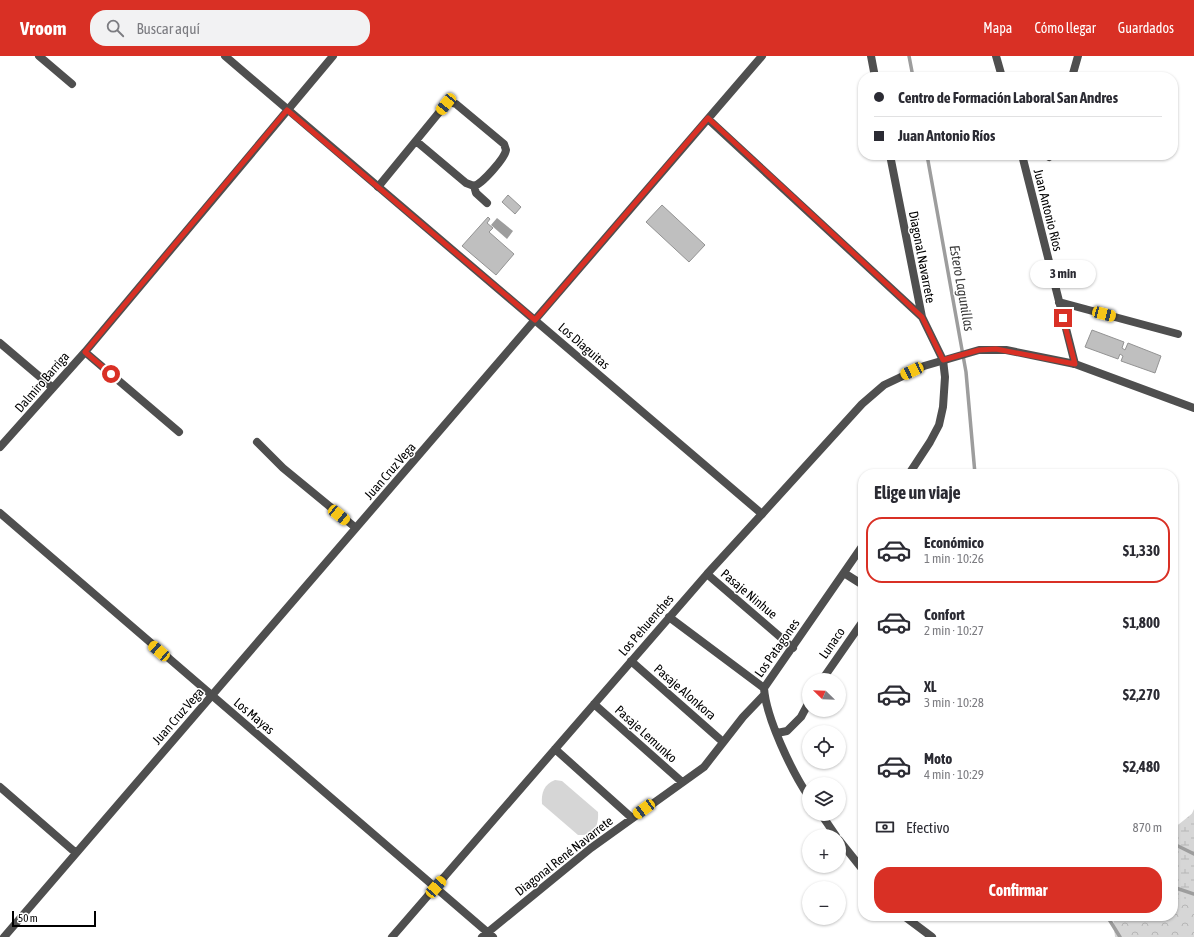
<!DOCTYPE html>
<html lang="es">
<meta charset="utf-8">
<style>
:root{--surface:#fff;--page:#f2f2f3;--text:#2b2b33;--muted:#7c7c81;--line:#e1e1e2;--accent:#d93025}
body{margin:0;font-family:"Asap Condensed",sans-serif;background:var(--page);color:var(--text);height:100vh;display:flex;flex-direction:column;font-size:15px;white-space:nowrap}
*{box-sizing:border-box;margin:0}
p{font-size:13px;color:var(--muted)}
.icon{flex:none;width:22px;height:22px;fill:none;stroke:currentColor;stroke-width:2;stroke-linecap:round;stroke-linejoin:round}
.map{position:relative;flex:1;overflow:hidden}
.details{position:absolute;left:858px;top:413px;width:320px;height:452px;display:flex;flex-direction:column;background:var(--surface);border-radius:16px;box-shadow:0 1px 3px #0004}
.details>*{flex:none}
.hud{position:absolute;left:858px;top:16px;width:320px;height:88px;border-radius:16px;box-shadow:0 1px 3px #0004;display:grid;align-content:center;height:88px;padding:0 16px;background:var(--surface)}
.needle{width:26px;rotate:293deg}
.buttons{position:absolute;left:802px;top:617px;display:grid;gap:8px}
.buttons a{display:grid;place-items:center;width:44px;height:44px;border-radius:50%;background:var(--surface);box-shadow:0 1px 3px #0004;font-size:20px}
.scale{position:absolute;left:12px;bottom:10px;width:84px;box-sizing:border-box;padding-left:4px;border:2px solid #000;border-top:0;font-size:11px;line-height:14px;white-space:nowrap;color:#000;-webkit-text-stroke:3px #fff;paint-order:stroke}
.end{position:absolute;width:18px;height:18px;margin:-9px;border:5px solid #d93025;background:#fff;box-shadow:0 0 0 2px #fff}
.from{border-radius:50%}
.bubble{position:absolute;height:28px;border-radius:14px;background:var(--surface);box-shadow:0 1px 3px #0004;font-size:13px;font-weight:700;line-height:28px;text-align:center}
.car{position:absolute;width:12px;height:24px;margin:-12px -6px;border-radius:5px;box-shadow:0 0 3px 1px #0007;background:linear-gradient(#f5c518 24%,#345 0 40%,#f5c518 0 76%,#345 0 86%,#f5c518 0)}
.hud b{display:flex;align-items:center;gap:14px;height:38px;font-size:15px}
.hud b+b{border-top:1px solid var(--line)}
.hud i{width:10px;height:10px;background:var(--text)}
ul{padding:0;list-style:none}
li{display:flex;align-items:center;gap:12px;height:66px;margin:0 8px 6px;padding:0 8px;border:2px solid transparent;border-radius:16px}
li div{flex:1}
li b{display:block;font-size:15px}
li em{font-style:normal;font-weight:700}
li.on{border-color:var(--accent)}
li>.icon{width:36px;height:36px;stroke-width:1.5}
h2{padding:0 16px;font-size:18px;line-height:48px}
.pay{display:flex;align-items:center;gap:10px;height:44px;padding:0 16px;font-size:15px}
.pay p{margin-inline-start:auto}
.action{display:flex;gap:8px;margin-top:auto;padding:8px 16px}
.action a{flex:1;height:46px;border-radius:16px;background:var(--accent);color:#fff;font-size:16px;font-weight:700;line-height:46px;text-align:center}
header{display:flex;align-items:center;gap:24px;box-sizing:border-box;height:56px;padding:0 20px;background:var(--accent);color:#fff}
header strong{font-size:19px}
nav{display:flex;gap:22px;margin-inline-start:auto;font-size:14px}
.search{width:280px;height:36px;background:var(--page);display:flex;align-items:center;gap:10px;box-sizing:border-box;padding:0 14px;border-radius:16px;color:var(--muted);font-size:15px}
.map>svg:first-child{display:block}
</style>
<header>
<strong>Vroom</strong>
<div class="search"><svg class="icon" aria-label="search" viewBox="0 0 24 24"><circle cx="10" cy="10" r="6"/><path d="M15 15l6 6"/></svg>Buscar aquí</div>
<nav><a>Mapa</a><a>Cómo llegar</a><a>Guardados</a></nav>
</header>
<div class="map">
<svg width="1194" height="881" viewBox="0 0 1194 881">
<defs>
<pattern id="forest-crowns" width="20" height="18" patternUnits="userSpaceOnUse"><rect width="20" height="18" fill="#d6d6d6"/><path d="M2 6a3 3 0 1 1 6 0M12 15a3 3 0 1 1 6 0" fill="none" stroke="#b6b6b6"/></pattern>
<pattern id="wetland-marsh" width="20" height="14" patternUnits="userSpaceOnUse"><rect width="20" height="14" fill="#d6d6d6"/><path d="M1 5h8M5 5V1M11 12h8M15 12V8" fill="none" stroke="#b6b6b6"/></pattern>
</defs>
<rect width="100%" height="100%" fill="#fff"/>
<!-- forest -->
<path fill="url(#forest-crowns)" d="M 1194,753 L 1194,881 L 1115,881 L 1113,860 L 1173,860 L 1173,774 L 1185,773 Z"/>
<!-- wetland -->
<path fill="url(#wetland-marsh)" d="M 1194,756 L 1194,845 L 1173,840 L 1173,773 Z"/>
<!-- pitch -->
<path fill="#d6d6d6" d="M 555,724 L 562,725 L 598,756 C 599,771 593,780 578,779 L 542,748 C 541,737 544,728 555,724 Z"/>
<!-- water -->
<path fill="#9d9d9d" d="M 497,162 L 513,175 L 507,183 L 491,169 Z"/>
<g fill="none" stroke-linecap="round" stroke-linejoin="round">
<!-- stream -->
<path stroke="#9d9d9d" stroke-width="3.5" d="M 909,0 L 913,21
M 927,99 L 966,316 L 975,418
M 1173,791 L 1178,790 L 1194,798
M 1173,831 L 1194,838
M 1107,860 L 1120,881"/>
</g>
<!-- building -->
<path fill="#bfbfbf" stroke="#939393" d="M 508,139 L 521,151 L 515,158 L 502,146 Z
M 662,149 L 705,189 L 689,206 L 646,166 Z
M 488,161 L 490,163 L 487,167 L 493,172 L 489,176 L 514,198 L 496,219 L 462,190 Z
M 1092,274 L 1124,286 L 1122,292 L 1125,294 L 1128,287 L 1161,300 L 1155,317 L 1121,305 L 1123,300 L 1120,298 L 1118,303 L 1085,291 Z"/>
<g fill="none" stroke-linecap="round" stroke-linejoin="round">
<!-- minor -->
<path stroke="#4f4f4f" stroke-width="8" d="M 39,0 L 72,28
M 871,0 L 875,21
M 996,0 L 1002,21
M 1072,21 L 1078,0
M 708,63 L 922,261
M 890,99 L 922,261 L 943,304 L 945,321 L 943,351 L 939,369 L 930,386 L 909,418
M 1022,99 L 1075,308
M 1049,101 L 1050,99
M 474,130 L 476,137 L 487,147
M 378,131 L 446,48 L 449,46 L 456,48 L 504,88 L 506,94 C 505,102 482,128 474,130 L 466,127 L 416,85
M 1059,246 L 1178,278
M 0,287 L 53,332
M 85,296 L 179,376
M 257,386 L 283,412 L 356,472
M 0,391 L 85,296 L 333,0
M 0,457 L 493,881
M 844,517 L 863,529
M 707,518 L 793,592
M 669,561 L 764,632
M 631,605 L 723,686
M 822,624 L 863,565
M 594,648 L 682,726
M 777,677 L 787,675 L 801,661 L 809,646
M 555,693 L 632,762
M 0,731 L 76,797
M 809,741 C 792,716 766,662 764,632 L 863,489
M 821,758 L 836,780
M 839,784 L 863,814
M 904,860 L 932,881
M 4,881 L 762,0
M 392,881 L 707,518 L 762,458
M 482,881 L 591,792 L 704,711 L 743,661 L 764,639"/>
<!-- tertiary -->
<path stroke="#4f4f4f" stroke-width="8" d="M 225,0 L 762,458 L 862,348 L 884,329 L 924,310 L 979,294 L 1006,294 L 1075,308 L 1194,352"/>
</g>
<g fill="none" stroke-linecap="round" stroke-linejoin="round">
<!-- route -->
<path stroke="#d93025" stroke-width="5" d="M 111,318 L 85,296 L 287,54 L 535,264 L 708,62 L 922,261 L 943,304 L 979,294 L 996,293 L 1075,308 L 1063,262"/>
</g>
<g text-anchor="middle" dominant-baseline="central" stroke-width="3" stroke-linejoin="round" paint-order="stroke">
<!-- street labels -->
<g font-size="13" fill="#000" stroke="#fff">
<text transform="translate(1048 154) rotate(76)">Juan Antonio Ríos</text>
<text transform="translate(922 201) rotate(79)">Diagonal Navarrete</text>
<text transform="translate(584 290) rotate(41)">Los Diaguitas</text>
<text transform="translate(42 326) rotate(-49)">Dalmiro Barriga</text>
<text transform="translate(390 415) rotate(-49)">Juan Cruz Vega</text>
<text transform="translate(749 538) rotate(40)">Pasaje Ninhue</text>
<text transform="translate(646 569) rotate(-49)">Los Pehuenches</text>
<text transform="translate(832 587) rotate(-55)">Lunaco</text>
<text transform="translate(777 592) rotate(-55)">Los Patagones</text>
<text transform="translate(685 636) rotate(41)">Pasaje Alonkora</text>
<text transform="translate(178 660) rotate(-49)">Juan Cruz Vega</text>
<text transform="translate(254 660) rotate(40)">Los Mayas</text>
<text transform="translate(646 678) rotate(42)">Pasaje Lemunko</text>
<text transform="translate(564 800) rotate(-38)">Diagonal René Navarrete</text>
</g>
<!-- water labels -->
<g font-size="14" font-style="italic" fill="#3e3e3e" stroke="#fff">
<text transform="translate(962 232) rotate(80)">Estero Lagunillas</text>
</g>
</g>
</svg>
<div class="buttons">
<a><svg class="needle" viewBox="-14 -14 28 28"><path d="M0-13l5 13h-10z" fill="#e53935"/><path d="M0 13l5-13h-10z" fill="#7c7c81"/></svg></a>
<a><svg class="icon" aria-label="locate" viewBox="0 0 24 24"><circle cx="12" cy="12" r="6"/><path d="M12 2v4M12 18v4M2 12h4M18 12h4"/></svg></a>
<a><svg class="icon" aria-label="layers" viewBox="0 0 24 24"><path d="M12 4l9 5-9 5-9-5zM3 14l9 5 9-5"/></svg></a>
<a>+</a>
<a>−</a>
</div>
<div class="scale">50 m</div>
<i class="end from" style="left:111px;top:318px"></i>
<i class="end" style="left:1063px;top:262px"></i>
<div class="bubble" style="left:1030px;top:204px;width:66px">3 min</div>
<i class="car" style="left:446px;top:48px;rotate:219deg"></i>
<i class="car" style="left:1104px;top:258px;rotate:105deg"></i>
<i class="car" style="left:912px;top:315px;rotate:245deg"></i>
<i class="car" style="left:339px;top:459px;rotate:129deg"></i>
<i class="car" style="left:159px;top:595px;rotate:311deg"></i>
<i class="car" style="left:644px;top:753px;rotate:234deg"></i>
<i class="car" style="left:436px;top:831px;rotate:41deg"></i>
<div class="hud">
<b><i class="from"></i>Centro de Formación Laboral San Andres</b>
<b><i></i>Juan Antonio Ríos</b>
</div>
<section class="details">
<h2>Elige un viaje</h2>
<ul>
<li class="on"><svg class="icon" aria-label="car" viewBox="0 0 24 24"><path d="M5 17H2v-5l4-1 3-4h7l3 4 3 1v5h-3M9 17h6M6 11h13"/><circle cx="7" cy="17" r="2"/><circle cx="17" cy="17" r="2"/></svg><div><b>Económico</b><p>1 min · 10:26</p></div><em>$1,330</em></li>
<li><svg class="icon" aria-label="car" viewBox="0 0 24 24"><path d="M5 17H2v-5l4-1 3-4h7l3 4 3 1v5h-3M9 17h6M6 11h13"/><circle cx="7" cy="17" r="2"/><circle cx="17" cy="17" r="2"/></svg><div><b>Confort</b><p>2 min · 10:27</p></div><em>$1,800</em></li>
<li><svg class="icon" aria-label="car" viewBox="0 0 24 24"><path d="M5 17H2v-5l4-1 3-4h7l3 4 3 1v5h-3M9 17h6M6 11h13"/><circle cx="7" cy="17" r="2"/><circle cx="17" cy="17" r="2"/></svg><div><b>XL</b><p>3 min · 10:28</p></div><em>$2,270</em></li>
<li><svg class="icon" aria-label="car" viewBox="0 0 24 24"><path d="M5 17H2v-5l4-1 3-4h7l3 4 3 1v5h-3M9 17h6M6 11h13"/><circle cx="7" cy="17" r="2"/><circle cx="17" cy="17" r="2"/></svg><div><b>Moto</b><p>4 min · 10:29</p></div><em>$2,480</em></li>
</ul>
<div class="pay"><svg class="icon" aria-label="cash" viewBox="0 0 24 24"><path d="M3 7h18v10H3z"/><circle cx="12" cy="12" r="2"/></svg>Efectivo<p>870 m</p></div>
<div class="action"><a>Confirmar</a></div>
</section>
</div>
